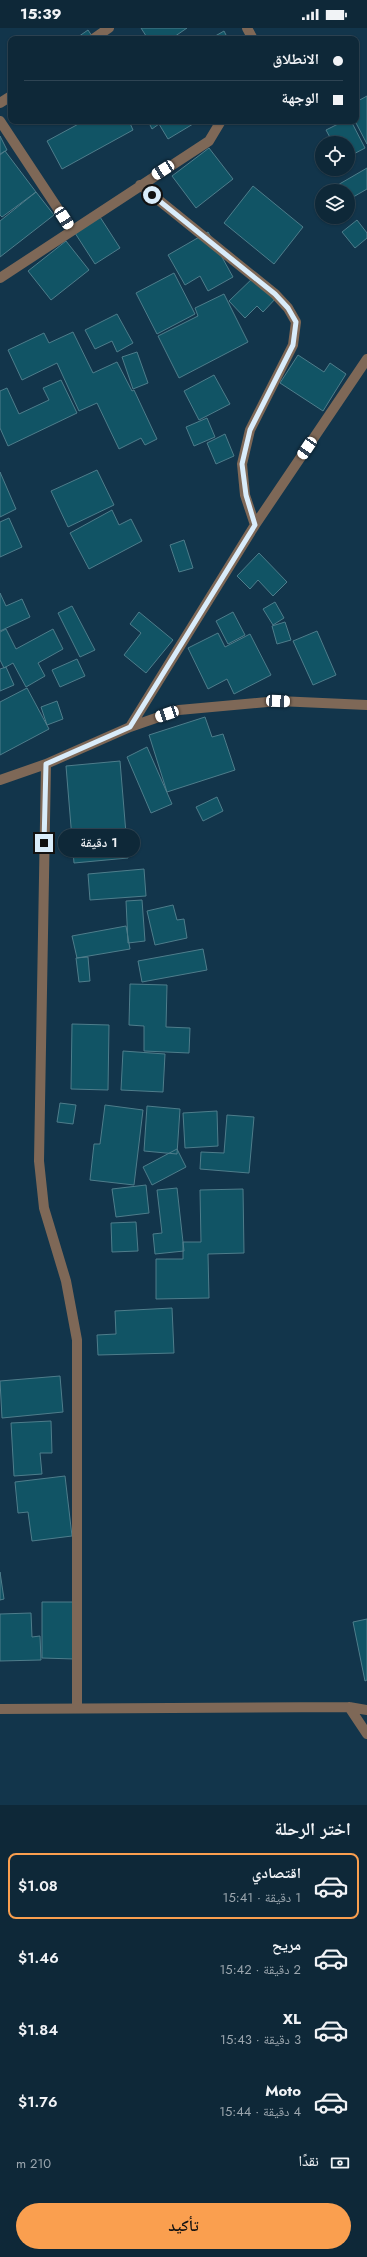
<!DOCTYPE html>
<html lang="ar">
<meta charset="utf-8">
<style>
:root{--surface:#0e2838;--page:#173040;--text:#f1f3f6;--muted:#9ba6ae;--line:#2e4453;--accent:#fa9f4f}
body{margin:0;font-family:Jost,"Noto Naskh Arabic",sans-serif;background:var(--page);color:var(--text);direction:rtl;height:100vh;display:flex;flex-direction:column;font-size:15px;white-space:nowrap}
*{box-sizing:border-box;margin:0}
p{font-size:13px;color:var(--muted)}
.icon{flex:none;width:22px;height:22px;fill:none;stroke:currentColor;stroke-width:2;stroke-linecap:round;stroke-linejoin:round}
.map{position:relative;height:1777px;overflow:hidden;direction:ltr}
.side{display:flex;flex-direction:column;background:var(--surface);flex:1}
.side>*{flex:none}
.hud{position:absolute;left:8px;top:8px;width:351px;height:88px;border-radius:8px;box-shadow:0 1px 3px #0004,0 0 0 1px var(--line);direction:rtl;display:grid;align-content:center;height:88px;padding:0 16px;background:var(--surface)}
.controls{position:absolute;left:315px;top:108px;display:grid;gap:8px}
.controls a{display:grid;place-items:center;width:40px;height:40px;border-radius:50%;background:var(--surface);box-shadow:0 1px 3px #0004,0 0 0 1px var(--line);font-size:20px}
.end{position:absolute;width:18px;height:18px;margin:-9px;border:5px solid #d9ecfa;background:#111;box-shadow:0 0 0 2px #111}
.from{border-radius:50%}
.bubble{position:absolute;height:28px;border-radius:14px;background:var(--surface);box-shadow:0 1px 3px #0004,0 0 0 1px var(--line);font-size:13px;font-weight:600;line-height:28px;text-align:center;direction:rtl}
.car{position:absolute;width:12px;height:24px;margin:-12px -6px;border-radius:5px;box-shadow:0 0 3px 1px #0007;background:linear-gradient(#fff 24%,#345 0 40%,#fff 0 76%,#345 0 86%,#fff 0)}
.hud b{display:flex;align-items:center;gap:14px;height:38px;font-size:15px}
.hud b+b{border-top:1px solid var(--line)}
.hud i{width:10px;height:10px;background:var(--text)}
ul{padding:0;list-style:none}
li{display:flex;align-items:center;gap:12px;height:66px;margin:0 8px 6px;padding:0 8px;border:2px solid transparent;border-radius:8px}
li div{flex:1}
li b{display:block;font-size:15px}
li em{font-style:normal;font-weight:600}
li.current{border-color:var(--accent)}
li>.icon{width:36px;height:36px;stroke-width:1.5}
h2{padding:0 16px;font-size:18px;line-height:48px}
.pay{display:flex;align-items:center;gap:10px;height:44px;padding:0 16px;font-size:15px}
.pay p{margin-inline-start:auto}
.cta{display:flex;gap:8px;margin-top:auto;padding:8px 16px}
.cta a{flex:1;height:46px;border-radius:24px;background:var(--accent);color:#111;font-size:16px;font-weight:600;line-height:46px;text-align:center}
.status{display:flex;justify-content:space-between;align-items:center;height:28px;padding:0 20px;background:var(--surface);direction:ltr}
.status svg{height:11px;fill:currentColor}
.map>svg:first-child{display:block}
</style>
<div class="status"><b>15:39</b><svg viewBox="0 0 49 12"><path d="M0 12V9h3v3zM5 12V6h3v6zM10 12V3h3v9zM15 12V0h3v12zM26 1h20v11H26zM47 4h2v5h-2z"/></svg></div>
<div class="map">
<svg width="367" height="1777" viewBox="0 0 367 1777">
<rect width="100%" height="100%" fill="#12354b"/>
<!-- building -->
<path fill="#115465" stroke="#4e7d8b" d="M 141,0 L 187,0 L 171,11 L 148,11 Z
M 88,2 L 94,11 L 75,11 Z
M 224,3 L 228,11 L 210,11 Z
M 367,68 L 367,116 L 355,93 L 356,74 Z
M 84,93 L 129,93 L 133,102 L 62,141 L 47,113 Z
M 148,93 L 198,93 L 168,111 L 159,96 L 152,101 Z
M 344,93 L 351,93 L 365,120 L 348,129 L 348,115 L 333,115 L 326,102 Z
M 0,108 L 7,122 L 0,126 Z
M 209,120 L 233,151 L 196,180 L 172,148 Z
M 5,123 L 36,164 L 2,189 L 0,187 L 0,127 Z
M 367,140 L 367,161 L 348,172 L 348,163 L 338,163 L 336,158 Z
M 253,158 L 303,199 L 274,236 L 224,195 Z
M 36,164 L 54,187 L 0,229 L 0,193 Z
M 100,189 L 120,220 L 95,236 L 75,205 Z
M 357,192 L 367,205 L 367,210 L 355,220 L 342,204 Z
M 208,204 L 233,249 L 208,263 L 200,248 L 185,257 L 168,227 Z
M 66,213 L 89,242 L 51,272 L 28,243 Z
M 174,245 L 195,286 L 157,306 L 136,265 Z
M 256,247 L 277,269 L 263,284 L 257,278 L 245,290 L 229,273 Z
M 224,266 L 248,314 L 179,350 L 158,308 L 198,288 L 195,280 Z
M 117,286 L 133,315 L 117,324 L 112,313 L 95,321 L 85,302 Z
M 73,304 L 93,345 L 117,334 L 132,363 L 134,362 L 157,411 L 145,417 L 141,410 L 119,421 L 97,375 L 79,383 L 57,335 L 22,352 L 8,322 L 44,305 L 49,315 Z
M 137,324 L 148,355 L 133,361 L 122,329 Z
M 298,327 L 324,344 L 330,335 L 346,346 L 323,383 L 280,355 Z
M 214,347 L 230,376 L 199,392 L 184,363 Z
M 61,352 L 77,385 L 8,418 L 0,400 L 0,363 L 7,360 L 19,386 L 49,372 L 43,360 Z
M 207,390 L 215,409 L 194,418 L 186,399 Z
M 225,406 L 234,428 L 216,436 L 207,415 Z
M 97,442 L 114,477 L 68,499 L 51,463 Z
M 0,444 L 16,481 L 0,489 Z
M 112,482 L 119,497 L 131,491 L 142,513 L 89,541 L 70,505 Z
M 9,490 L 22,519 L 0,529 L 0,494 Z
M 184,512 L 193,540 L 179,544 L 170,517 Z
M 259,525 L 287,554 L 273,568 L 258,552 L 250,561 L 237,548 Z
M 0,565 L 6,578 L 22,571 L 30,589 L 0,603 Z
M 275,574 L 284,590 L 273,597 L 263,581 Z
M 72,578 L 95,622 L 80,629 L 58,585 Z
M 139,584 L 173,612 L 146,645 L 124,627 L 141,605 L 130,596 Z
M 233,584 L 245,607 L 228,616 L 216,593 Z
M 285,594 L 291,612 L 277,616 L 272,598 Z
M 6,601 L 16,621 L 53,601 L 63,621 L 38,635 L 45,648 L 26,659 L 13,635 L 4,640 L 0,632 L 0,604 Z
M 317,603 L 336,647 L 313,657 L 293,613 Z
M 218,605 L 225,619 L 250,606 L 271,647 L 234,666 L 227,651 L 208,661 L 188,620 Z
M 77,631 L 85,648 L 60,659 L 52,642 Z
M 6,639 L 14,657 L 0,663 L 0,641 Z
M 27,660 L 49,701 L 0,727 L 0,674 Z
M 57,673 L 63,691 L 47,697 L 41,679 Z
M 205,689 L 212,709 L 223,706 L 235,742 L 167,764 L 149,707 Z
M 147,719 L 172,776 L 151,785 L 127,729 Z
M 120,733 L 128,830 L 74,835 L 66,738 Z
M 217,769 L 223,783 L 203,793 L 196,779 Z
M 144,841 L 146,868 L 90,872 L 88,846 Z
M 142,872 L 145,913 L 128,915 L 126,873 Z
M 173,877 L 177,892 L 184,891 L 187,910 L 155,917 L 147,883 Z
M 126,898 L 130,921 L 77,930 L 72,908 Z
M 203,921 L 207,942 L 142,954 L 138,933 Z
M 88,929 L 90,953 L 79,954 L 76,930 Z
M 130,956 L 167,957 L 166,999 L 190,1000 L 189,1025 L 144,1023 L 144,998 L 129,997 Z
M 72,996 L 109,997 L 108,1062 L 71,1061 Z
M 123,1023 L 165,1026 L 163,1064 L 121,1062 Z
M 60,1075 L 76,1077 L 73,1096 L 57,1094 Z
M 105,1077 L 143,1082 L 134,1157 L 90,1152 L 94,1116 L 100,1116 Z
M 147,1078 L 180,1081 L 177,1126 L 144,1123 Z
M 217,1083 L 218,1118 L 185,1120 L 183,1085 Z
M 227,1087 L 254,1089 L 249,1145 L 200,1141 L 201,1124 L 224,1125 Z
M 177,1121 L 186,1139 L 152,1157 L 143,1139 Z
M 146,1157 L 149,1185 L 116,1189 L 112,1161 Z
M 177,1160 L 184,1223 L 155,1226 L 153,1206 L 162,1205 L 157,1162 Z
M 243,1161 L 244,1225 L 208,1226 L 209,1270 L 156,1271 L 156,1231 L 183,1231 L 183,1214 L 201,1214 L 200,1162 Z
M 136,1194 L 138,1223 L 112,1224 L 111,1195 Z
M 172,1280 L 174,1325 L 98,1327 L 97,1307 L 116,1306 L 115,1283 Z
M 60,1348 L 63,1384 L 2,1390 L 0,1353 Z
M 51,1393 L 52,1425 L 40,1425 L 42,1446 L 14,1448 L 11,1395 Z
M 65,1448 L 72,1508 L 32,1513 L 28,1484 L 18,1485 L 15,1454 Z
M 0,1544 L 4,1571 L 0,1572 Z
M 42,1574 L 75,1574 L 75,1631 L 42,1630 Z
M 31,1585 L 32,1609 L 40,1608 L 41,1632 L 0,1633 L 0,1586 Z
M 367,1591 L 367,1652 L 365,1653 L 353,1594 Z"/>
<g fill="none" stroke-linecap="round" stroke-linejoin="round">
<!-- street -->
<path stroke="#7e6857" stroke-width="10" d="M 247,0 L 253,11
M 93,11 L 109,0
M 0,75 L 11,68
M 0,93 L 72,202
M 140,157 L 275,266 L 288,280 L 296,294 L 293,317 L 250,402 L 242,436 L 245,467 L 255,497
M 0,250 L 209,113 L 221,93
M 130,699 L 255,497 L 367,331
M 46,736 L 39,1133 L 44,1180 L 66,1253 L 77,1312 L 77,1680
M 0,752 L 46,736 L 130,699 L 179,682 L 278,673 L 367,677
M 349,1679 L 367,1706
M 0,1681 L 349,1679 L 367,1682"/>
</g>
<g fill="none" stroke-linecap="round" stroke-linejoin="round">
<!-- route -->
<path stroke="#d9ecfa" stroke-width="5" d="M 44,815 L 46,736 L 130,699 L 255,497 L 246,467 L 242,436 L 250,402 L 293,317 L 296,294 L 288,280 L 275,266 L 152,167"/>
</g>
</svg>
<div class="controls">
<a><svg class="icon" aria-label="locate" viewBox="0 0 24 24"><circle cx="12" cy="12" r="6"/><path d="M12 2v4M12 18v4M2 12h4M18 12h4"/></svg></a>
<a><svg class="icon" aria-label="layers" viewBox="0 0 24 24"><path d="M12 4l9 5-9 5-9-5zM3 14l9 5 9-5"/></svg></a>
</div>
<i class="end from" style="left:152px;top:167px"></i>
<i class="end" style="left:44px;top:815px"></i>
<div class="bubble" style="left:58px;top:801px;width:82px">1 دقيقة</div>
<i class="car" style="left:163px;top:142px;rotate:237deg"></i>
<i class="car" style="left:64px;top:190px;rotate:147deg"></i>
<i class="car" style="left:307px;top:420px;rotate:214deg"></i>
<i class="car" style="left:278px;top:673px;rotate:93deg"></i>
<i class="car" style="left:167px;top:686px;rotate:251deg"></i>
<div class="hud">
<b><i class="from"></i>الانطلاق</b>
<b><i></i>الوجهة</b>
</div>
</div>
<section class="side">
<h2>اختر الرحلة</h2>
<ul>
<li class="current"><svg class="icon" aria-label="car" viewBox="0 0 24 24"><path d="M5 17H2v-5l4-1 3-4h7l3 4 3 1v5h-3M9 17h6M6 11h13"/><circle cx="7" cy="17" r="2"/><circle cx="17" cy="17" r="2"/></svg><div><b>اقتصادي</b><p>1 دقيقة · 15:41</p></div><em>$1.08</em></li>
<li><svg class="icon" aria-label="car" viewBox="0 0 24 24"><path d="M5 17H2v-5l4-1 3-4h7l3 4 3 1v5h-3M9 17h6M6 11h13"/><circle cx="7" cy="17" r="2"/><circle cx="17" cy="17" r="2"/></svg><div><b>مريح</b><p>2 دقيقة · 15:42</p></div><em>$1.46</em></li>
<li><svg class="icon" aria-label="car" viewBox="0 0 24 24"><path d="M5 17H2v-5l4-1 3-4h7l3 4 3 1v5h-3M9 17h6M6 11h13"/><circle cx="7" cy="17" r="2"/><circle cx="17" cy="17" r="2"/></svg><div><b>XL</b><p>3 دقيقة · 15:43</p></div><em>$1.84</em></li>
<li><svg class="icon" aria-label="car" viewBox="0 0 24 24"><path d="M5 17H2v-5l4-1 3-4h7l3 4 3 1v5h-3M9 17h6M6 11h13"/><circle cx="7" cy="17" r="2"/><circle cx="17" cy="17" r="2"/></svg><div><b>Moto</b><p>4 دقيقة · 15:44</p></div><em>$1.76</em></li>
</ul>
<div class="pay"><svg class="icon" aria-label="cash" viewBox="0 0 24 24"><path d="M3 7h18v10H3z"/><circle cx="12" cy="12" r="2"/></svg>نقدًا<p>210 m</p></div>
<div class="cta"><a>تأكيد</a></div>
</section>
